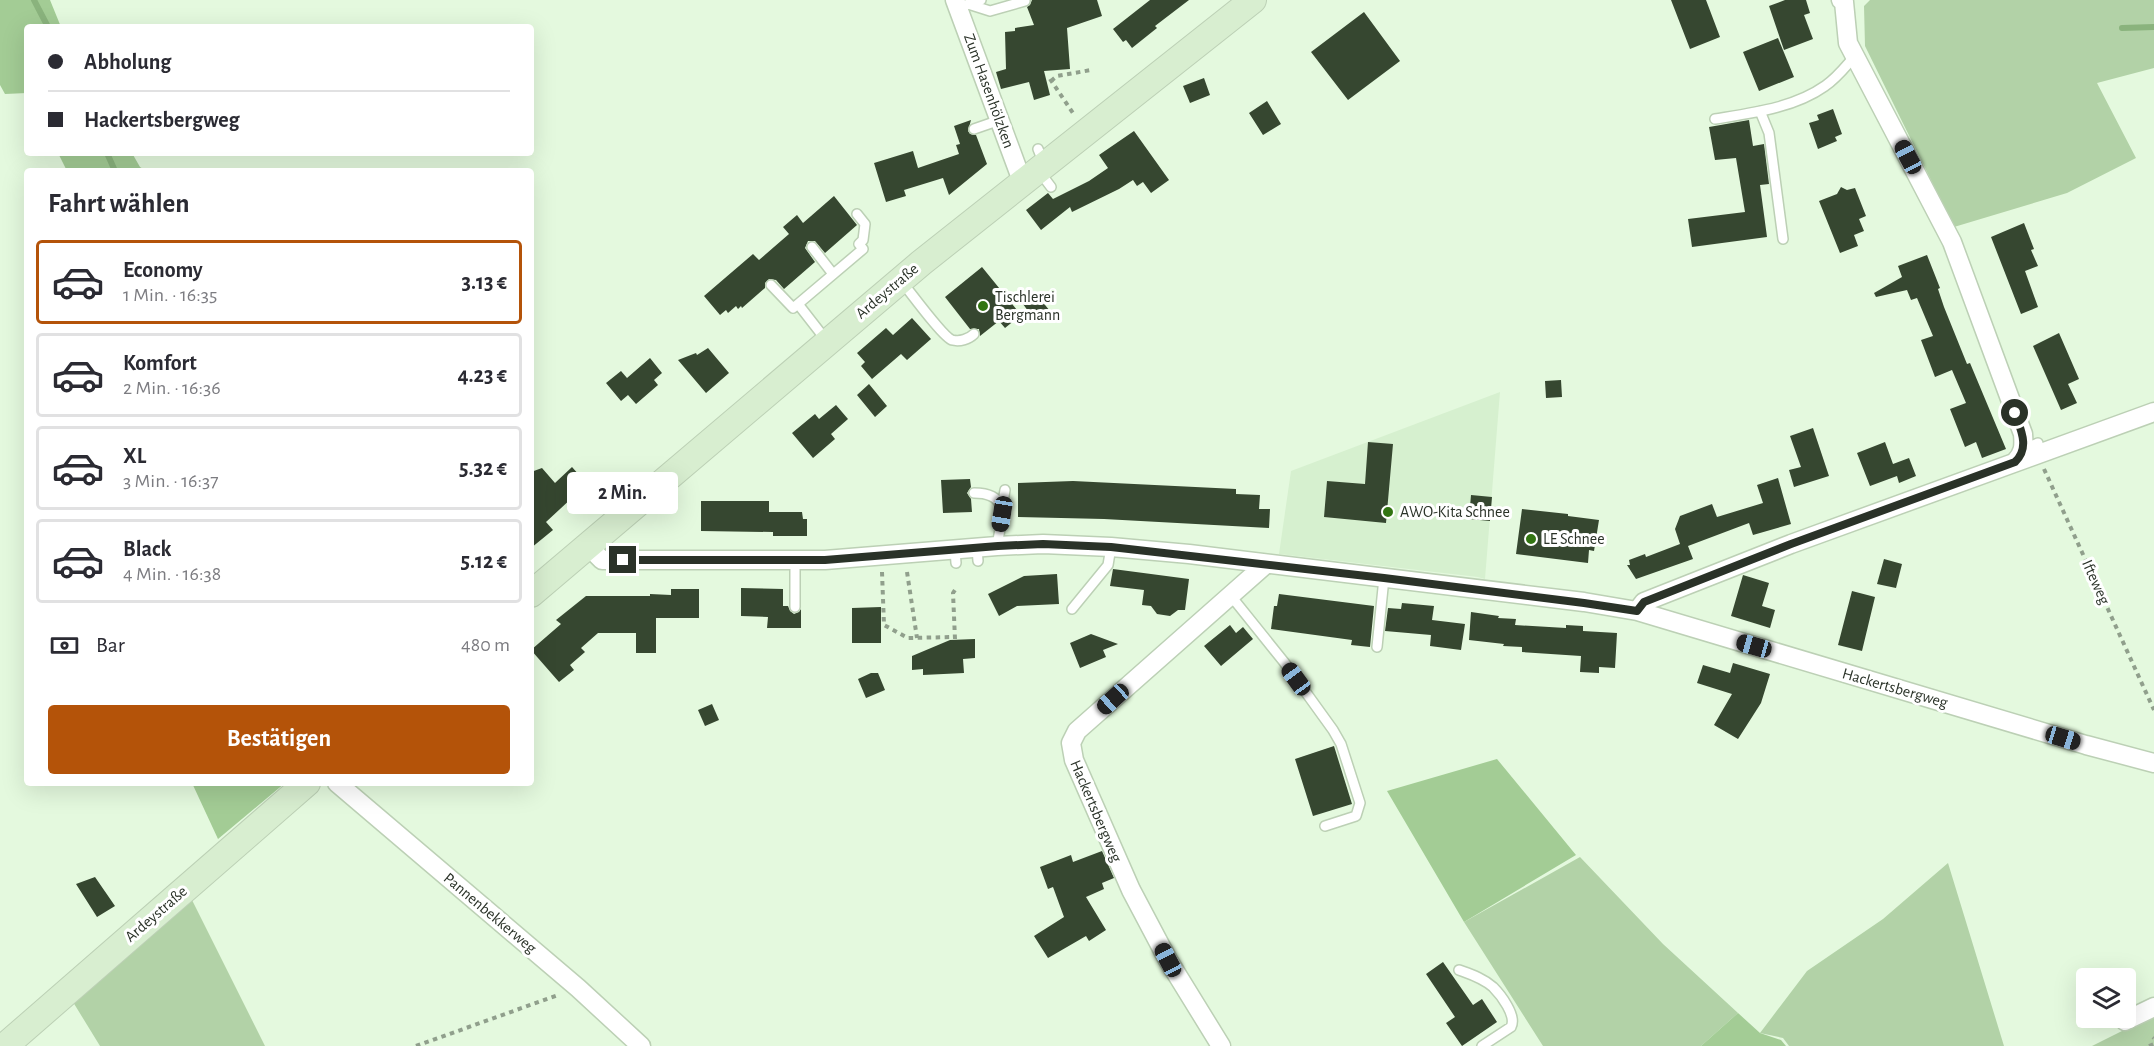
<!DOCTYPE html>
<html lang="de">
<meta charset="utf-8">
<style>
:root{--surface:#fff;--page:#f2f2f3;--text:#2b2b33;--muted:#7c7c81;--line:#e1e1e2;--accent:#b45309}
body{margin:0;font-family:"Alegreya Sans",sans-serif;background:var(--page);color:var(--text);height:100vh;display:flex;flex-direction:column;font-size:22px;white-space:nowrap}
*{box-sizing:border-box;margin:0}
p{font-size:20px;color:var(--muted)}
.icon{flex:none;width:33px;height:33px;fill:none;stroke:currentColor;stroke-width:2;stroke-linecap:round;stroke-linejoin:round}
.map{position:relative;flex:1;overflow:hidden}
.sheet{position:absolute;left:24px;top:168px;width:510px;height:618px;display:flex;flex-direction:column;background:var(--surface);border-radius:6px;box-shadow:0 6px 24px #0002}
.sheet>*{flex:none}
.banner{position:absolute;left:24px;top:24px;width:510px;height:132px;border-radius:6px;box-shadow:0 6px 24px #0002;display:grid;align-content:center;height:132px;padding:0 24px;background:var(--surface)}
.buttons{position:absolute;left:2076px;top:968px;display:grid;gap:12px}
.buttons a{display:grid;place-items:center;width:60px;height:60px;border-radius:6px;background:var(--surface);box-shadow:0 6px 24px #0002;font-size:30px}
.end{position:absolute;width:27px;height:27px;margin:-14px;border:8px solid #2a3228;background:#fff;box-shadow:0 0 0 3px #fff}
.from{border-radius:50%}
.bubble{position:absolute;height:42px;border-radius:6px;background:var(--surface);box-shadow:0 6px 24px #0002;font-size:20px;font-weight:700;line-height:42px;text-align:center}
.car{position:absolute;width:18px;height:36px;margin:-18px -9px;border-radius:8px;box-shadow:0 0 4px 2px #0007;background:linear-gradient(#222 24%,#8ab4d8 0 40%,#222 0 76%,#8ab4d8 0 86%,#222 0)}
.banner b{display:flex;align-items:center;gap:21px;height:57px;font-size:22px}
.banner b+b{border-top:2px solid var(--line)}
.banner i{width:15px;height:15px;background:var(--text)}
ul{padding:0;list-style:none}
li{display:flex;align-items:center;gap:18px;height:84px;margin:0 12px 9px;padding:0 12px;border:3px solid var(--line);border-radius:6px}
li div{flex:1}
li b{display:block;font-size:22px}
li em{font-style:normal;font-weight:700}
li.current{border-color:var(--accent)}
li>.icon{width:54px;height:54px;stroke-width:1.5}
h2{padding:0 24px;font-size:27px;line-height:72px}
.pay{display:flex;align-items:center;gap:15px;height:66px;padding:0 24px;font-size:22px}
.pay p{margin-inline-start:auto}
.action{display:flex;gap:12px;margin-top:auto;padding:12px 24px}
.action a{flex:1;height:69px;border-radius:6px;background:var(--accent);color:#fff;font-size:24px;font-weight:700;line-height:69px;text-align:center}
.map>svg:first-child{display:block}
</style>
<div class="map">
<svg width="2154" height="1046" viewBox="0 0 2154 1046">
<rect width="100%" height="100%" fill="#e4f9de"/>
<!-- built -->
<path fill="#d6f0cf" d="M 1500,392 L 1485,579 L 1478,577 L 1279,554 L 1291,471 Z"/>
<!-- green -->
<path fill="#b2d2a7" d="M 1870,0 L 2154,0 L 2154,68 L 2097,83 L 2136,158 L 2067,193 L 1954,227 L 1865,46 L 1864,6 Z
M 1580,857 L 1663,944 L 1738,1013 L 1701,1046 L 1543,1046 L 1464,922 Z
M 1948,863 L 2004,1046 L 1789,1046 L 1783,1038 L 1760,1033 L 1807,971 L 1883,919 Z
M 191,898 L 265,1046 L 100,1046 L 73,1002 Z
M 2154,1015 L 2154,1046 L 2092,1046 Z"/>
<!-- forest -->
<path fill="#a3cc95" d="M 0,0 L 50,0 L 61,27 L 27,27 L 27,93 L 5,94 L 0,85 Z
M 58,153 L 132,153 L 140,167 L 146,171 L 67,171 Z
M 1497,759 L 1576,855 L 1464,922 L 1387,791 Z
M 192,783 L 285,783 L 218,839 Z
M 1738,1013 L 1760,1033 L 1781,1040 L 1786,1046 L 1701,1046 Z"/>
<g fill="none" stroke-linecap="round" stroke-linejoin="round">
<!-- stream -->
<path stroke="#8ab37d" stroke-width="6" d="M 34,0 L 48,27
M 2122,28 L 2154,27
M 107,153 L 115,171"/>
</g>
<!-- building -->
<path fill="#364730" d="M 1032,0 L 1097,0 L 1102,16 L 1067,28 L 1070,69 L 1044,71 L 1050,95 L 1034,100 L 1029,82 L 1001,89 L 996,72 L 1006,69 L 1005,32 L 1015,31 L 1015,28 L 1034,25 L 1027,7 L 1030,5 Z
M 1150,0 L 1189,0 L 1155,26 L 1157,28 L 1132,48 L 1126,40 L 1123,42 L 1113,29 Z
M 1671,0 L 1706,0 L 1720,37 L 1690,49 Z
M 1785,0 L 1806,0 L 1810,13 L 1804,15 L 1813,39 L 1784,50 L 1769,6 Z
M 1364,12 L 1400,61 L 1348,100 L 1311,52 Z
M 1778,38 L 1794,77 L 1759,91 L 1743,52 Z
M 1204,78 L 1210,95 L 1190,103 L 1183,86 Z
M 1267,101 L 1281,124 L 1263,135 L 1249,113 Z
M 1833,109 L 1842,134 L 1835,137 L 1837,141 L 1818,149 L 1809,123 L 1819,120 L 1817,115 Z
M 971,120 L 968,131 L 970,134 L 976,135 L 987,164 L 949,195 L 943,178 L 904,190 L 906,196 L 886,202 L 874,163 L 913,151 L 918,168 L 959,154 L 956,145 L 960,144 L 954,126 Z
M 1749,120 L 1753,146 L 1764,144 L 1769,184 L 1760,185 L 1767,237 L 1692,247 L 1688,219 L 1745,212 L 1736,158 L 1715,160 L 1709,127 Z
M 1134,131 L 1169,180 L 1151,193 L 1143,182 L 1137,186 L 1133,180 L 1119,189 L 1072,212 L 1070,207 L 1041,230 L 1026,210 L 1048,193 L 1053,199 L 1089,181 L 1108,168 L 1099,155 Z
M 1841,187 L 1847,190 L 1855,188 L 1866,216 L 1859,219 L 1864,231 L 1854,235 L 1858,246 L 1840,253 L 1819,201 L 1837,194 Z
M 834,196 L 857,225 L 825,253 L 815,241 L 808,241 L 805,248 L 815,262 L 784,289 L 776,280 L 769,279 L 765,283 L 765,288 L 742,308 L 741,306 L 738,309 L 736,306 L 728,313 L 726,310 L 720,315 L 704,296 L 753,254 L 759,260 L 789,234 L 783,227 L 797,215 L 803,223 Z
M 2024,223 L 2034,249 L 2031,250 L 2038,266 L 2025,271 L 2038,307 L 2021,314 L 1991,237 Z
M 1927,255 L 1940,288 L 1938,289 L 1944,307 L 1967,364 L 1970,363 L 2006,449 L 1982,458 L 1976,442 L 1965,447 L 1950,409 L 1966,403 L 1952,370 L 1935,377 L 1921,340 L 1933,336 L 1917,298 L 1911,300 L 1907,290 L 1876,297 L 1874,293 L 1902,277 L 1898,266 Z
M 982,267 L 1021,315 L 1005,328 L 999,321 L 980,336 L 979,329 L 970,329 L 945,297 Z
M 1036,294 L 1050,311 L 1033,318 L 1023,304 Z
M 912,318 L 931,339 L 907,360 L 901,354 L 872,379 L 861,366 L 865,362 L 857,353 L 886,328 L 893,335 Z
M 2059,333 L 2079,379 L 2068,384 L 2077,403 L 2061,410 L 2033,346 Z
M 708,348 L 729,373 L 706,393 L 678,360 L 696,353 L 697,355 Z
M 650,358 L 662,373 L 654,380 L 658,385 L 636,404 L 628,395 L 621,401 L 606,383 L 621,371 L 627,378 Z
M 1561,380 L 1562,397 L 1546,398 L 1545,381 Z
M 869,384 L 887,406 L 875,417 L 857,395 Z
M 836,405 L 848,419 L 831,434 L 835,439 L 813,458 L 792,433 L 815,414 L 819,419 Z
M 1813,428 L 1829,476 L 1794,487 L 1789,470 L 1801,467 L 1790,436 Z
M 1368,442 L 1393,444 L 1386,523 L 1324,517 L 1327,481 L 1365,484 Z
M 1885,442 L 1893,464 L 1909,458 L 1916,476 L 1899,483 L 1897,476 L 1870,486 L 1857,453 Z
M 572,467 L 587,484 L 546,522 L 553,530 L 531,548 L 531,472 L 542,468 L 555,483 Z
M 1778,478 L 1791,524 L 1753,535 L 1749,523 L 1688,546 L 1693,559 L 1636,579 L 1627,565 L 1630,565 L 1629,560 L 1645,554 L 1646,557 L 1680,544 L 1675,529 L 1680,516 L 1712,504 L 1717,517 L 1763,503 L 1757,485 Z
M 970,479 L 971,487 L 967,493 L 971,499 L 972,512 L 943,513 L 941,480 Z
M 1073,481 L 1236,489 L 1236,494 L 1260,495 L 1259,509 L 1270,509 L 1269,528 L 1104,519 L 1018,517 L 1018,483 Z
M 1471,495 L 1492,497 L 1490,521 L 1469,519 Z
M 701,501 L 769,501 L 769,512 L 802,512 L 803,519 L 807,519 L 807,536 L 773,536 L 773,532 L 701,531 Z
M 1522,509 L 1568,514 L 1568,516 L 1599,520 L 1594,551 L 1589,550 L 1588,563 L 1516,554 Z
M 1884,559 L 1902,564 L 1896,588 L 1877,584 Z
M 1113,569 L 1189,579 L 1185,610 L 1178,610 L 1170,616 L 1157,614 L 1151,606 L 1142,605 L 1144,590 L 1110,586 Z
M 1057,574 L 1059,604 L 1017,606 L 999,616 L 988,594 L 1024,576 Z
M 1743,575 L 1769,583 L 1762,606 L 1775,610 L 1770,628 L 1731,616 Z
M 741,588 L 783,589 L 783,606 L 788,606 L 790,611 L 794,614 L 799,612 L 801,609 L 801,628 L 767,628 L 768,617 L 741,616 Z
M 671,589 L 699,589 L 699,618 L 656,618 L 656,653 L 636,653 L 636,633 L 598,633 L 581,648 L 585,652 L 570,665 L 574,670 L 559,682 L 531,650 L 561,624 L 556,620 L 586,596 L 650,596 L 650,594 L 671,595 Z
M 1852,591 L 1875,597 L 1862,651 L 1838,645 Z
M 1279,594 L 1374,606 L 1370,647 L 1351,645 L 1352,640 L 1271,629 L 1274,606 L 1277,606 Z
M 1402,603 L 1434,606 L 1432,620 L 1465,624 L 1461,650 L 1430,646 L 1431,635 L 1385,631 L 1388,608 L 1401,609 Z
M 881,607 L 881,643 L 852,643 L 852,608 Z
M 1471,612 L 1499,616 L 1498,618 L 1516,619 L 1515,625 L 1566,628 L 1566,625 L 1583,626 L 1583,631 L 1617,633 L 1615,668 L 1599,667 L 1599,673 L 1580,672 L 1581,656 L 1522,652 L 1522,647 L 1503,646 L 1504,644 L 1469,640 Z
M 1230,625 L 1236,633 L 1243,627 L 1253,639 L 1221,666 L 1204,646 Z
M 1091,634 L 1118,644 L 1103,650 L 1106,657 L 1080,668 L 1070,643 Z
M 975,639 L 975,658 L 963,659 L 964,673 L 923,675 L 923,669 L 912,670 L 912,656 L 950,640 Z
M 1733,663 L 1770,674 L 1761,703 L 1738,739 L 1714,725 L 1732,694 L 1697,683 L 1703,665 L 1730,673 Z
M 871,673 L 878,673 L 885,690 L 866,698 L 858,679 Z
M 712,704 L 719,720 L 705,726 L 698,710 Z
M 1334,746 L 1352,804 L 1313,816 L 1295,759 Z
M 1102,851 L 1114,878 L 1102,883 L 1104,889 L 1086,897 L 1106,930 L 1089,941 L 1086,936 L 1048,958 L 1034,936 L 1064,917 L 1053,887 L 1048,889 L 1040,867 L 1071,855 L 1073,862 Z
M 95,877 L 115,906 L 97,917 L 76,884 Z
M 1443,962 L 1473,1005 L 1482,999 L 1497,1022 L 1462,1046 L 1446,1023 L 1455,1017 L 1426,974 Z"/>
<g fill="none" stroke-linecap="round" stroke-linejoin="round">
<defs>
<path id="service" d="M 968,4 L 990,11 L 1025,1
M 966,5 L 981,0
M 1760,111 L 1769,133 L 1783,239
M 1715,119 C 1752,113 1794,108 1825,86 C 1837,78 1846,66 1855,56
M 974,129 L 1000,120
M 1038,149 L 1044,164
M 1039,171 L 1051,187
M 812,247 L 833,274
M 902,282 C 911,293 943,337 952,340 C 960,342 969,339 974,334
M 771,285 L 793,308 L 798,304
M 826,340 L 798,304 L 863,249 L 859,244 L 863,240 L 865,224 L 857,214
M 2024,449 L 2038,443
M 974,493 C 1012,493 1001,520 997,546
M 1002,508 L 1005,490
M 977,548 L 978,561
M 955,550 L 956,563
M 795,560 L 795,607
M 1231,596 L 1284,662 L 1333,730 L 1341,744 L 1360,803 L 1356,816 L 1325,826
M 1072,609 L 1108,565 L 1111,547
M 1377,647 L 1384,578
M 1459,970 C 1470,974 1483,978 1493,987 C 1501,995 1517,1016 1511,1027 L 1482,1046"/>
<path id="minor" d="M 955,0 L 1022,181
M 1841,0 L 1844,2 L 1848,43 L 1952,242 L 2023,434 C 2024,446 2024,453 2015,462
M 588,546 L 602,560 L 825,560 L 997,546 L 1043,544 L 1111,547 L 1189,554 L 1584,602 L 1637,611 L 2086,745 L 2154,763
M 1637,611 L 1644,602 L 1791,544 L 2154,412
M 337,783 L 578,988 L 641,1046
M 2125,1021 L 2154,1007
M 1221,1046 L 1168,960 L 1131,890 L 1074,760 L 1071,743 L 1077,731 L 1266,564"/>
<path id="secondary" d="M 531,594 L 921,263 L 1253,0
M 5,1046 L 307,783"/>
</defs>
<!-- service casing -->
<use href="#service" stroke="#bcd0b5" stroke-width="12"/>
<!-- minor casing -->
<use href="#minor" stroke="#bcd0b5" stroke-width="21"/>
<!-- secondary casing -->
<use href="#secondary" stroke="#bcd0b5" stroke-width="28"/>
<!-- path -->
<path stroke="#909f8c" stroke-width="4" stroke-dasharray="4.5 4.5" stroke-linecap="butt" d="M 1050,79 L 1075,116
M 1051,81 L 1057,76 L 1091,70
M 2044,469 L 2154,710
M 882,572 L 884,625 L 908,638 L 954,637
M 907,572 L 917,638
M 955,639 L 953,593 L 955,590
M 2153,1037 L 2154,1038
M 416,1046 L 558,995
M 2149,1046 L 2154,1044"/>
<!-- service -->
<use href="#service" stroke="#fff" stroke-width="9"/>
<!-- minor -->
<use href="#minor" stroke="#fff" stroke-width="18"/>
<!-- secondary -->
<use href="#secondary" stroke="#d8eed0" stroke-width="26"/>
</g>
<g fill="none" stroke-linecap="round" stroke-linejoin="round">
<!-- route -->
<path stroke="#2a3228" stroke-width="8" d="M 623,560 L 825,560 L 998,546 L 1043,544 L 1111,547 L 1384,578 L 1584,603 L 1637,611 L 1644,602 L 1791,544 L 2015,462 C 2030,448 2021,430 2015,413"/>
</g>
<!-- markers -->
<g fill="#327412" stroke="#fff" stroke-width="2">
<circle cx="983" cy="306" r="6"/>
<circle cx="1388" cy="512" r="6"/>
<circle cx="1531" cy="539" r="6"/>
</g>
<g text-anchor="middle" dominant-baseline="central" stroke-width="6" stroke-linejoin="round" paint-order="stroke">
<!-- street labels -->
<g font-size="16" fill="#2a3228" stroke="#fff">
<text transform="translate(989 91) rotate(70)">Zum Hasenhölzken</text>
<text transform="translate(887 291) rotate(-40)">Ardeystraße</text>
<text transform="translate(2096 582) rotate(66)">Ifteweg</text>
<text transform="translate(1895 688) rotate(16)">Hackertsbergweg</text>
<text transform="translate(1096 811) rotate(67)">Hackertsbergweg</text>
<text transform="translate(490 913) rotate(40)">Pannenbekkerweg</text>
<text transform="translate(156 914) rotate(-41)">Ardeystraße</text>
</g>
<!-- poi labels -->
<g font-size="16" fill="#2a3228" stroke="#fff" text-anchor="start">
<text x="995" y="297">Tischlerei<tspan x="995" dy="18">Bergmann</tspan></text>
<text x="1400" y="512">AWO-Kita Schnee</text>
<text x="1543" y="539">LE Schnee</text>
</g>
</g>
</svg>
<div class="buttons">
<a><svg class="icon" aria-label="layers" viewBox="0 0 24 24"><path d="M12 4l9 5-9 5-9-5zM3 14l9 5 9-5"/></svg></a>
</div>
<i class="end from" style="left:2015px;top:413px"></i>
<i class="end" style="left:623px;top:560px"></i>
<div class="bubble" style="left:567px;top:472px;width:111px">2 Min.</div>
<i class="car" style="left:1908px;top:157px;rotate:332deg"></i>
<i class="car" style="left:1002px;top:514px;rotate:189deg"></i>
<i class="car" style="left:1754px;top:646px;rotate:286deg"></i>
<i class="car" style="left:1296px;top:679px;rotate:324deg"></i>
<i class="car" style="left:1113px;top:699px;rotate:228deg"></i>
<i class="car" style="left:2063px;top:738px;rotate:107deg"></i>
<i class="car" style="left:1168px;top:960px;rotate:332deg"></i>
<div class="banner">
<b><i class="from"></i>Abholung</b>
<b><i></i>Hackertsbergweg</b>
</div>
<section class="sheet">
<h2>Fahrt wählen</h2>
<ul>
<li class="current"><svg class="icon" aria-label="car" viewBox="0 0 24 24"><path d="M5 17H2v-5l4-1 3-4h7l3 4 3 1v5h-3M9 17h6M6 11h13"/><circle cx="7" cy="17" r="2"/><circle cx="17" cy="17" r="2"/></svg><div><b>Economy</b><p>1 Min. · 16:35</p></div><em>3.13 €</em></li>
<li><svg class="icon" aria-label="car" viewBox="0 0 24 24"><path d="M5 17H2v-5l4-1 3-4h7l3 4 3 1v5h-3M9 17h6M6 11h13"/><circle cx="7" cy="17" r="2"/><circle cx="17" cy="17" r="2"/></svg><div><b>Komfort</b><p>2 Min. · 16:36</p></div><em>4.23 €</em></li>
<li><svg class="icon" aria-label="car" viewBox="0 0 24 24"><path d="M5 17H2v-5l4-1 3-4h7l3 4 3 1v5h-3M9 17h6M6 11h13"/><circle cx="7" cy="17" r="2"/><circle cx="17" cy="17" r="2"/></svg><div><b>XL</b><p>3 Min. · 16:37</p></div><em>5.32 €</em></li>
<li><svg class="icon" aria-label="car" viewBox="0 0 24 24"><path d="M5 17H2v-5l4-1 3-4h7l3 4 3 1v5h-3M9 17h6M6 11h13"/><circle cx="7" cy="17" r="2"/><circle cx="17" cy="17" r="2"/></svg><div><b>Black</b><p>4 Min. · 16:38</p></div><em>5.12 €</em></li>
</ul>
<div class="pay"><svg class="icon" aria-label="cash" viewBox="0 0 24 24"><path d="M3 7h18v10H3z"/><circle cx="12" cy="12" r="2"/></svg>Bar<p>480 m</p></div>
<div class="action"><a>Bestätigen</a></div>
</section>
</div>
